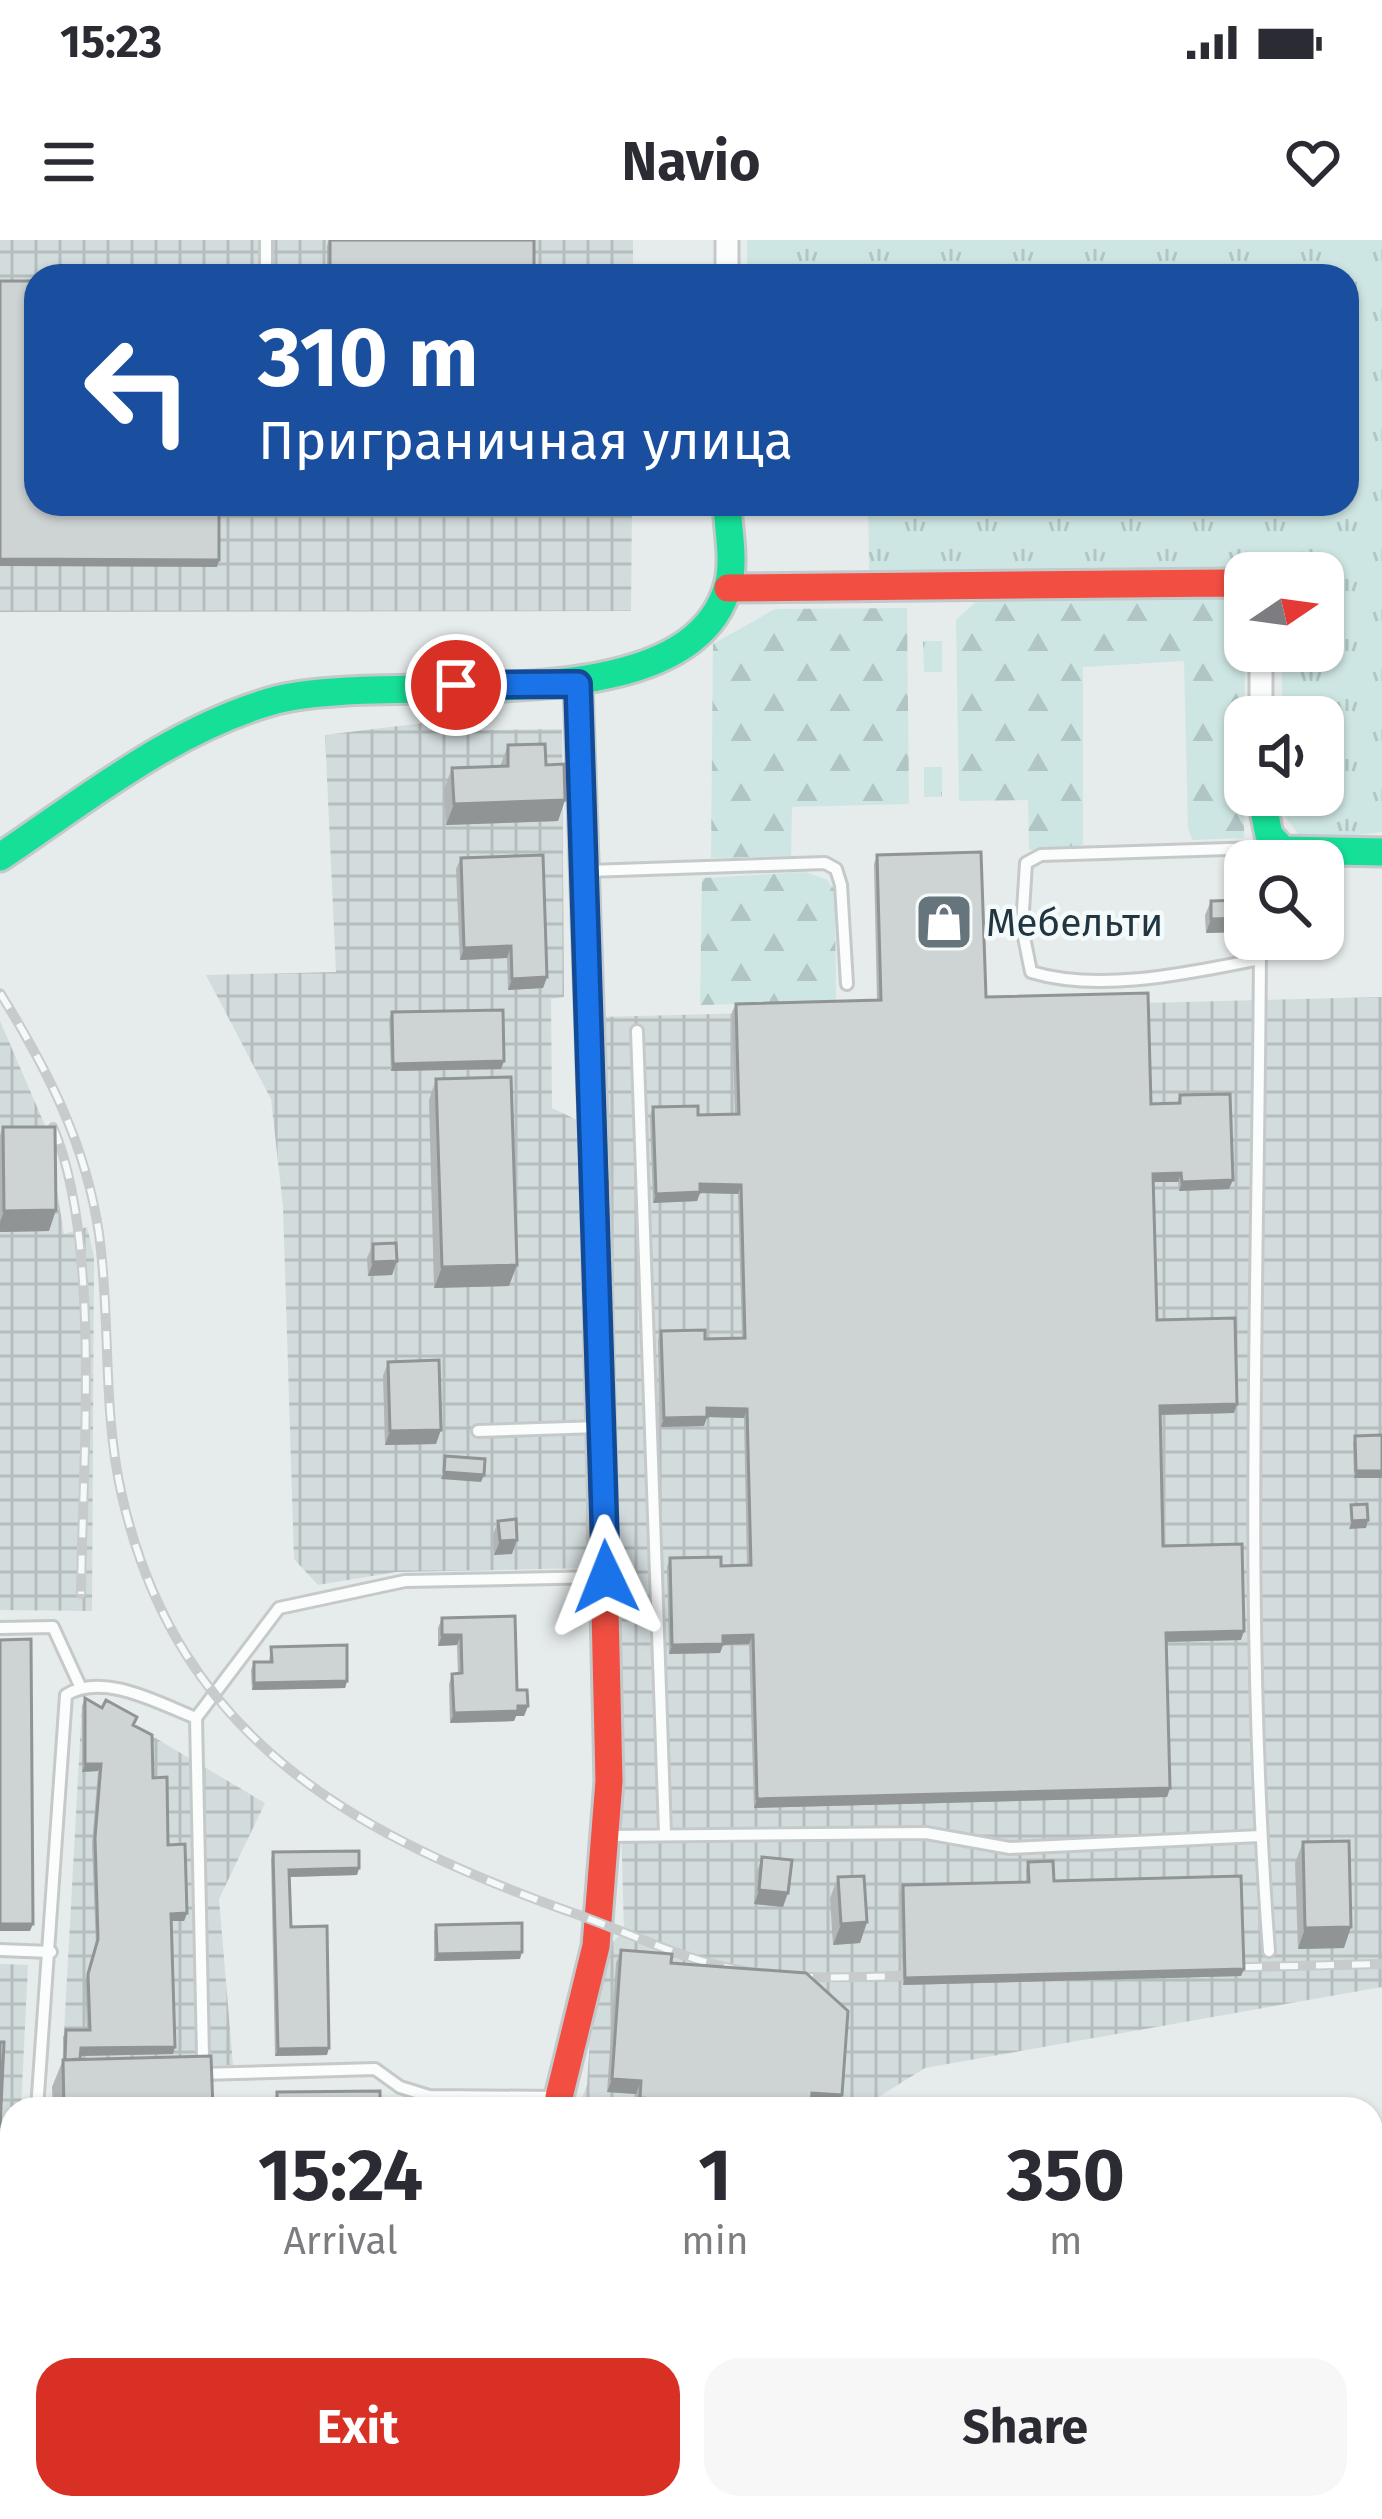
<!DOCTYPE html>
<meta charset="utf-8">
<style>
:root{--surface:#fff;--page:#f7f7f7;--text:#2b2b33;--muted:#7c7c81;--accent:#d93025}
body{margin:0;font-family:"Fira Sans",sans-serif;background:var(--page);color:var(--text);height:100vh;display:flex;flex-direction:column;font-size:45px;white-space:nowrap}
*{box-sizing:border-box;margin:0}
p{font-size:39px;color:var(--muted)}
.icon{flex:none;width:66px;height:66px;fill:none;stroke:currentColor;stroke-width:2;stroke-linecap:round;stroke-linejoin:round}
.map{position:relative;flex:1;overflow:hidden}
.drawer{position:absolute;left:0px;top:1857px;width:1383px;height:423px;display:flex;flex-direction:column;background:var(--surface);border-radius:36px 36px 0 0;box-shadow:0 3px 9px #0004}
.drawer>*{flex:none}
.top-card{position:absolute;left:24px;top:24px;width:1335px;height:252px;border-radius:36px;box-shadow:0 3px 9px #0004;background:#1a4fa0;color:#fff;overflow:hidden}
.needle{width:78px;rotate:77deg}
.buttons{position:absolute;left:1224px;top:312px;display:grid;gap:24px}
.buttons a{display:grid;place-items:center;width:120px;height:120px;border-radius:24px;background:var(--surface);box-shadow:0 3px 9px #0004;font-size:60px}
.pin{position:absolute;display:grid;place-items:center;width:102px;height:102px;color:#fff;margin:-51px;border:6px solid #fff;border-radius:50%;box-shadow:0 3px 12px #0007}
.me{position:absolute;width:132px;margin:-66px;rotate:358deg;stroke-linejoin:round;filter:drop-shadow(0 0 9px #0008)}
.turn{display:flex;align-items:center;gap:42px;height:252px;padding:0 36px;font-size:54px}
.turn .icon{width:156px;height:156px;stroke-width:2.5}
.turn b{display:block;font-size:84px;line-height:102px}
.eta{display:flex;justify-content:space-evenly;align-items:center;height:204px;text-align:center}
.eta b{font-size:72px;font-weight:700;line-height:84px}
.button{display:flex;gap:24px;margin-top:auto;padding:24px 36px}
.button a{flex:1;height:138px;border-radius:36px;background:var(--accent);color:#fff;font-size:48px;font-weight:700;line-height:138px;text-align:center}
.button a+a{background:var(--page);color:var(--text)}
.status{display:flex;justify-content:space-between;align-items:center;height:84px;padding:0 60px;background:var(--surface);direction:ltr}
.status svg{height:33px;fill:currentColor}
header{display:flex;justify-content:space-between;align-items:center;height:156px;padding:0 36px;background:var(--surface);font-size:54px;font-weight:700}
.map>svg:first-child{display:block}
.industrial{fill:url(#industrial-grid)}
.grass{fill:url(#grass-tufts)}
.forest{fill:url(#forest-firs)}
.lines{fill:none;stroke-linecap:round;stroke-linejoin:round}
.lane-casing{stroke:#c5c9ca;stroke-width:16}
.street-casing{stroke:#c5c9ca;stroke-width:27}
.fast-casing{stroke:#c3c9ca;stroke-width:33}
.jam-casing{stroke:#c3c9ca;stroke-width:33}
.lane{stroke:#fbfcfc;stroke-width:10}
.street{stroke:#fbfcfc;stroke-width:21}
.fast{stroke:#16e098;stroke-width:27}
.jam{stroke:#f24e42;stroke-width:27}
.rail-casing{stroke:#c7cbcc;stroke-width:10}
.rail{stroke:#f4f9fa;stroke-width:6;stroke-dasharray:18;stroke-linecap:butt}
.wall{fill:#b1b5b6}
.shaded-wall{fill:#909494}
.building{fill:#ced3d4;stroke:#909494;stroke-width:3}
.route-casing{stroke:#114b97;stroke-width:30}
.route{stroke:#1a73e8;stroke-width:21}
.labels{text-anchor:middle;stroke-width:9;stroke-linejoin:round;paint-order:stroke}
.poi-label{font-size:39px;fill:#213641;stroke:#f4f9fa;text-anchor:start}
</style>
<div class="status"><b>15:23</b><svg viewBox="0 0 49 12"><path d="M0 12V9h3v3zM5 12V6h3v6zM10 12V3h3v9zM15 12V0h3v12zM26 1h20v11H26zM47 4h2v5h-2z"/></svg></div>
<header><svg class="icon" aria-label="menu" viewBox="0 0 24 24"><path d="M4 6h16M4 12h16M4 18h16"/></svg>Navio<svg class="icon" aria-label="heart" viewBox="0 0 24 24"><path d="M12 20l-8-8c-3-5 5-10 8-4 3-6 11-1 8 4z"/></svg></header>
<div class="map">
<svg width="1382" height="2279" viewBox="0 0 1382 2279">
<defs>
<pattern id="industrial-grid" width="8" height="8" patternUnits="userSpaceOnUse" patternTransform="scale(3)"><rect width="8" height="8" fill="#d3dcdd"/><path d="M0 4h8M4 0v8" fill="none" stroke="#b5bdbf"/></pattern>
<pattern id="grass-tufts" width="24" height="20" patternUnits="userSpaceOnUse" patternTransform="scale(3)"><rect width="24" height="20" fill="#cee6e3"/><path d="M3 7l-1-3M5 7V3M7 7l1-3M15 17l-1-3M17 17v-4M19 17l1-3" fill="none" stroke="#b1c6c4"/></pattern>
<pattern id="forest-firs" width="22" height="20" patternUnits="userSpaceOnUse" patternTransform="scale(3)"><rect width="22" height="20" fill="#cee6e3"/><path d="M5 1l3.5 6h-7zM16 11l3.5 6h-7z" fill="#b1c6c4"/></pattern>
</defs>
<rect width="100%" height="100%" fill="#e6ebeb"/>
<path class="industrial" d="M 0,0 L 633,0 L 633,36 L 36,36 L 36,264 L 632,264 L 631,371 L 0,372 Z
M 431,482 L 433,491 L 562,489 L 564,757 L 551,759 L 552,868 L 581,882 L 593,1328 L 396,1332 L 318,1345 L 294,1319 L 283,967 L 271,859 L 206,735 L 336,732 L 325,495 Z
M 1382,757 L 1382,1747 L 925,1828 L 859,1869 L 578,1869 L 587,1845 L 595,1720 L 624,1691 L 599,777 Z
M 0,781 L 47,890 L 64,994 L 87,987 L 94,1016 L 92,1371 L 0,1370 Z
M 93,1461 L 265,1563 L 219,1659 L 233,1825 L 62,1829 L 82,1465 Z
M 0,1724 L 28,1725 L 21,1869 L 12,1869 L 12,1960 L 0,1961 Z"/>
<path class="grass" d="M 747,0 L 1382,0 L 1382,592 L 1303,601 L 1282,572 L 1282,555 L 1323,555 L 1323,477 L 1282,477 L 1282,411 L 1323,411 L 1323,333 L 1245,333 L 1245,338 L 869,331 L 868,264 L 1347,264 L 1347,36 L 747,36 Z
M 923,401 L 942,401 L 942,432 L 924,432 Z
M 924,527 L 942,527 L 942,557 L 924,557 Z"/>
<path class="forest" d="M 1222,356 L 1245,374 L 1244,598 L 1192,600 L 1188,588 L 1184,421 L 1083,427 L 1083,604 L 1072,610 L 1029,610 L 1028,560 L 959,561 L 956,380 L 977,361 Z
M 907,368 L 909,564 L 792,567 L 791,616 L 711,618 L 713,404 L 775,369 Z
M 805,632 L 826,639 L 835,650 L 836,762 L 700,765 L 702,638 Z
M 1382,1945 L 1382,2084 L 1371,2087 L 1371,1952 Z
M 0,2023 L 12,2027 L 12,2268 L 456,2268 L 439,2279 L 0,2279 Z"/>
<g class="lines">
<defs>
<path id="lane" d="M 266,36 L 266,0
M 588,631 L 825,623 L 836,629 L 841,645 L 847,744
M 1260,699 C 1259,1036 1243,1375 1269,1711
M 1260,719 C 1189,733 1100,753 1031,732 L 1022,687 L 1026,623 L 1041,615 L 1260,608
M 637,791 L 665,1593
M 478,1191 L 599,1187
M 0,1388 L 53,1387 L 80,1446
M 196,1478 L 203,1816
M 607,1596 L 926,1593 L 1010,1608 L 1260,1596
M 0,1710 L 51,1712
M 200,1834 L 375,1829 L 400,1847 L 429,1856 L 558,1857
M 37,1869 L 66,1455 C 104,1432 158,1463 196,1478 L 279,1368 L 405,1341 L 603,1337"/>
<path id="street" d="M 727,0 L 727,36
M 1261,411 L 1261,477
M 1371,2248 L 1382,2245
M 1305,2279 L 1328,2268"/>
<path id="fast" d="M 578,444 L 595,942
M 1261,555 L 1269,595 L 1283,610 L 1382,612
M 0,617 C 87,559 174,488 276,460 C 390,430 688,489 728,346 C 735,321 728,290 727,264"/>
<path id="jam" d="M 728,348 L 1227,343 L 1245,348
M 559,1857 L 596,1706 L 609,1541 L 595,942"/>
</defs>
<use href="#lane" class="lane-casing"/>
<use href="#street" class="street-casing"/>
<use href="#fast" class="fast-casing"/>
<use href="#jam" class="jam-casing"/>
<use href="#lane" class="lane"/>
<use href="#street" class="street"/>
<use href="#fast" class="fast"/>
<use href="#jam" class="jam"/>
<defs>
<path id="rail" d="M 0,753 C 47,829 86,904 99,994 C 111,1080 102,1170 122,1256 C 178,1501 356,1596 576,1674 C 629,1693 684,1720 739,1730 C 804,1742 872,1736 938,1735
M 53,887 C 102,1002 82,1226 81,1354
M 1208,1728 L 1382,1724"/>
</defs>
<use href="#rail" class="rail-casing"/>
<use href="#rail" class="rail"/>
</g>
<path class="wall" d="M 329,0 L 534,36 L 327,36 L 327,6 Z
M 508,505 L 546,525 L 565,560 L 558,581 L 446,585 L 444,549 L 452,528 L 500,527 Z
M 877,615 L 986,757 L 1151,864 L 1177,863 L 1180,855 L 1229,949 L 1179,951 L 1178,942 L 1154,942 L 1157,1080 L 1234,1173 L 1160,1175 L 1163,1306 L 1241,1400 L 1166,1402 L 1170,1548 L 1167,1557 L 754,1568 L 749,1404 L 723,1405 L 720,1413 L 669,1414 L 667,1327 L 670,1318 L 721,1326 L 747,1325 L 744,1178 L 707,1177 L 704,1186 L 661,1187 L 658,1100 L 661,1091 L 705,1099 L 742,1098 L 738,954 L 700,953 L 697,961 L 653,963 L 650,876 L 653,867 L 698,875 L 735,874 L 732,772 L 736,764 L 877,760 L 874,624 Z
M 461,618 L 547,737 L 543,748 L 508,750 L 507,718 L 460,720 L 456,629 Z
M 1211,661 L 1242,692 L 1206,693 L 1205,675 Z
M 392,772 L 504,821 L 501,829 L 391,831 L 389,779 Z
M 436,839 L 509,1046 L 434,1048 L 429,860 Z
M 3,887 L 49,991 L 0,992 L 0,895 Z
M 373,1004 L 397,1021 L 392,1035 L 368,1036 L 367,1018 Z
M 388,1122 L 436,1204 L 385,1205 L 383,1136 Z
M 1382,1195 L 1354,1238 L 1353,1203 L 1355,1196 Z
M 498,1281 L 512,1314 L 494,1315 L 493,1295 Z
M 442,1378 L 517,1450 L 528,1466 L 524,1476 L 516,1476 L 514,1481 L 450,1483 L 449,1444 L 452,1434 L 458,1434 L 457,1405 L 438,1406 L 438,1388 Z
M 271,1407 L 347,1441 L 345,1448 L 252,1450 L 251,1430 L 254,1422 L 269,1422 Z
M 85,1458 L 134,1485 L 153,1538 L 187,1673 L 184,1681 L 171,1681 L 173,1814 L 80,1816 L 80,1819 L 213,1869 L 53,1869 L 52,1847 L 63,1820 L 63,1797 L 66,1790 L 87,1790 L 85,1741 L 96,1706 L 92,1605 L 98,1531 L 82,1532 L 82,1466 Z
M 1303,1602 L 1344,1708 L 1298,1709 L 1295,1623 Z
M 273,1612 L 359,1628 L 357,1635 L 289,1637 L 291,1687 L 327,1815 L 275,1816 L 271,1619 Z
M 762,1617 L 783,1667 L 754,1664 L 757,1631 Z
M 1028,1622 L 1054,1641 L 1244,1729 L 1241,1736 L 903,1745 L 900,1653 L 903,1645 L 1026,1642 L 1026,1629 Z
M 838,1637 L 867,1682 L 860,1703 L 833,1705 L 830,1658 Z
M 436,1685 L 520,1719 L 434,1721 L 434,1692 Z
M 621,1710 L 671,1723 L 842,1855 L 837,1869 L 811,1867 L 810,1869 L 635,1869 L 636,1854 L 607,1852 L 616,1723 Z"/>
<path class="shaded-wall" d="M 0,319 L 219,320 L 217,327 L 0,326 Z
M 565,560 L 558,581 L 446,585 L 454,564 Z
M 1245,678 L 1242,692 L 1206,693 L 1211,679 Z
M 511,706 L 507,718 L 460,720 L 464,708 Z
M 547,737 L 543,748 L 508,750 L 512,739 Z
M 504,821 L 501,829 L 391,831 L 393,824 Z
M 1181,933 L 1178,942 L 1150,942 L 1153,934 Z
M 1233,940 L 1229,949 L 1179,951 L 1182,942 Z
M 700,944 L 741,945 L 738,954 L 700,953 L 697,961 L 653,963 L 656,954 Z
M 56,970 L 49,991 L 0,992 L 0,982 L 4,971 Z
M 397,1021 L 392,1035 L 368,1036 L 373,1022 Z
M 517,1025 L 509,1046 L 434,1048 L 442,1027 Z
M 1237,1164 L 1234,1173 L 1156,1175 L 1160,1166 Z
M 707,1168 L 747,1169 L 744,1178 L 707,1177 L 704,1186 L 661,1187 L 664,1178 Z
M 441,1190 L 436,1204 L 385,1205 L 390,1191 Z
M 1356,1231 L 1382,1231 L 1382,1238 L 1354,1238 Z
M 444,1232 L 484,1235 L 481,1242 L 441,1239 Z
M 1368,1280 L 1366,1288 L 1349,1289 L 1352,1281 Z
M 517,1300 L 512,1314 L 494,1315 L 500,1301 Z
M 1244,1391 L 1241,1400 L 1163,1402 L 1166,1393 Z
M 442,1395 L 461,1395 L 457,1405 L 438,1406 Z
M 753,1395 L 749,1404 L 723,1405 L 720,1413 L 669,1414 L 672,1405 L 723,1396 Z
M 347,1441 L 345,1448 L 252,1450 L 254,1443 Z
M 528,1466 L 524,1476 L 516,1476 L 514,1481 L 450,1483 L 454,1473 Z
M 85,1524 L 101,1524 L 98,1531 L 82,1532 Z
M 1170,1548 L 1167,1557 L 754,1568 L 757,1559 Z
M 359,1628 L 357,1635 L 287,1637 L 289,1630 Z
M 759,1650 L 788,1653 L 783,1667 L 754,1664 Z
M 187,1673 L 184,1681 L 168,1681 L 171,1674 Z
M 867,1682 L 860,1703 L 833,1705 L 841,1684 Z
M 0,1684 L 33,1684 L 30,1691 L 0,1691 Z
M 1351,1687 L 1344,1708 L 1298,1709 L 1305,1688 Z
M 522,1712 L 520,1719 L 434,1721 L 437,1714 Z
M 1244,1729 L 1241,1736 L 903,1745 L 905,1738 Z
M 175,1807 L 173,1814 L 78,1816 L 81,1808 Z
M 329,1808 L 327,1815 L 275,1816 L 278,1809 Z
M 612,1839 L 641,1841 L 636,1854 L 607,1852 Z
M 812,1853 L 842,1855 L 837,1869 L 807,1867 Z
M 640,1858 L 790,1869 L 636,1869 Z"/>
<path class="building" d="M 330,0 L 534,0 L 534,36 L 330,36 Z
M 200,28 L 220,28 L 220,36 L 200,36 Z
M 0,41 L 36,41 L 36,264 L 219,264 L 219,320 L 0,319 Z
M 545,504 L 546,525 L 564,524 L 565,560 L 454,564 L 452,528 L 508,526 L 508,505 Z
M 981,612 L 986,757 L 1148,753 L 1151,864 L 1180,863 L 1180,855 L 1230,854 L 1233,940 L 1182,942 L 1181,933 L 1153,934 L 1157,1080 L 1235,1078 L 1237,1164 L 1160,1166 L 1163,1306 L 1242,1304 L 1244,1391 L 1166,1393 L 1170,1548 L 757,1559 L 753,1395 L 723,1396 L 723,1404 L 672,1405 L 670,1318 L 721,1317 L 721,1326 L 751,1325 L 747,1169 L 707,1168 L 707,1177 L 664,1178 L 661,1091 L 705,1090 L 705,1099 L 745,1098 L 741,945 L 700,944 L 700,952 L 656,954 L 653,867 L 698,866 L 698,875 L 739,874 L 736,764 L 881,760 L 877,615 Z
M 543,615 L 547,737 L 512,739 L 511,706 L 464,708 L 461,618 Z
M 1245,660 L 1245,678 L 1211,679 L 1211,661 Z
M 503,770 L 504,821 L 393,824 L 392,772 Z
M 511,837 L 517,1025 L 442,1027 L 436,839 Z
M 3,887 L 55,887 L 56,970 L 4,971 Z
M 396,1003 L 397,1021 L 373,1022 L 373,1004 Z
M 439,1120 L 441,1190 L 390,1191 L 388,1122 Z
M 1382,1195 L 1382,1231 L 1356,1231 L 1355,1196 Z
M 445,1216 L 485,1219 L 484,1235 L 444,1232 Z
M 1367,1264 L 1368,1280 L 1352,1281 L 1351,1265 Z
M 516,1279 L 517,1300 L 500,1301 L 498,1281 Z
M 515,1376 L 517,1450 L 527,1450 L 528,1466 L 518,1466 L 518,1471 L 454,1473 L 452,1434 L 462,1433 L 461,1395 L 442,1395 L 442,1378 Z
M 31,1399 L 33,1684 L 0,1684 L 0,1400 Z
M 347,1405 L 347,1441 L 254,1443 L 254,1422 L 272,1422 L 271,1407 Z
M 85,1458 L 102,1468 L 106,1460 L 137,1477 L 133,1485 L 152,1495 L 153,1538 L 167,1537 L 168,1605 L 185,1604 L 187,1673 L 171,1674 L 175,1807 L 81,1808 L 80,1819 L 65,1820 L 66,1790 L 90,1790 L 88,1734 L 98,1699 L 95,1598 L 101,1524 L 85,1524 Z
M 1349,1601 L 1351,1687 L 1305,1688 L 1303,1602 Z
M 359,1611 L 359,1628 L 289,1630 L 291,1687 L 327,1686 L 329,1808 L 278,1809 L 273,1612 Z
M 762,1617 L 792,1620 L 788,1653 L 759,1650 Z
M 1053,1621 L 1054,1641 L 1241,1636 L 1244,1729 L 905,1738 L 903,1645 L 1029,1642 L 1028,1622 Z
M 864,1636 L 867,1682 L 841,1684 L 838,1637 Z
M 522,1683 L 522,1712 L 437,1714 L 436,1685 Z
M 621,1710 L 672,1714 L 671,1723 L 806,1733 L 848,1771 L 842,1855 L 812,1853 L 810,1869 L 640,1858 L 641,1841 L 612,1839 Z
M 0,1802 L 4,1802 L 0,1888 Z
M 211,1816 L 213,1869 L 64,1869 L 63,1820 Z
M 380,1851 L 380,1869 L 277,1869 L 277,1852 Z"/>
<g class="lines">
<defs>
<path id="route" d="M 456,445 L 578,444 L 606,1337"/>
</defs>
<use href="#route" class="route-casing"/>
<use href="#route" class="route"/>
</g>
<defs>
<symbol id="shop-square" viewBox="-11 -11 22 22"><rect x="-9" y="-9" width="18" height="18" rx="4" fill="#66757c" stroke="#f4f9fa"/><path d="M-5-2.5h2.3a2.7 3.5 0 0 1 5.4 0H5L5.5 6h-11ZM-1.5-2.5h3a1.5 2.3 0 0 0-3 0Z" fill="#fff"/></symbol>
</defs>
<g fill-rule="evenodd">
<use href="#shop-square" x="911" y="649" width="66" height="66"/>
</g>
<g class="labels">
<g class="poi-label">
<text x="986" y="696">Мебельти</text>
</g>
</g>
</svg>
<div class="buttons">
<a><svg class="needle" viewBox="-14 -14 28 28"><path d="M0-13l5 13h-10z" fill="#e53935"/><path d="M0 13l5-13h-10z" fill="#7c7c81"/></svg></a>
<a><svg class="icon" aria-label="sound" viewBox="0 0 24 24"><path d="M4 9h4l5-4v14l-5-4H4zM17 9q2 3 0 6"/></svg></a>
<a><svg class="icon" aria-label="search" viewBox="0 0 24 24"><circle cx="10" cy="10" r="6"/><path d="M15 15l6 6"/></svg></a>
</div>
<div class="pin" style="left:456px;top:445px;background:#d93025"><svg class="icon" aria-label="arrive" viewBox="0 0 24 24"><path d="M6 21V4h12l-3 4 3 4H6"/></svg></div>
<svg class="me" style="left:606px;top:1337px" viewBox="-20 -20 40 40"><path d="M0-17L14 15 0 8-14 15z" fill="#1a73e8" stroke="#fff" stroke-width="4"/></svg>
<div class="top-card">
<div class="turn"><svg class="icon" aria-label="left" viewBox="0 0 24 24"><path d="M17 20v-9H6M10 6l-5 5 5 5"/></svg><div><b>310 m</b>Приграничная улица</div></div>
</div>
<section class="drawer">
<div class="eta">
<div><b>15:24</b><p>Arrival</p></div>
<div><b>1</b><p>min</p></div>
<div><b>350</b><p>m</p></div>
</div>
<div class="button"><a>Exit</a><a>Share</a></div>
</section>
</div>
